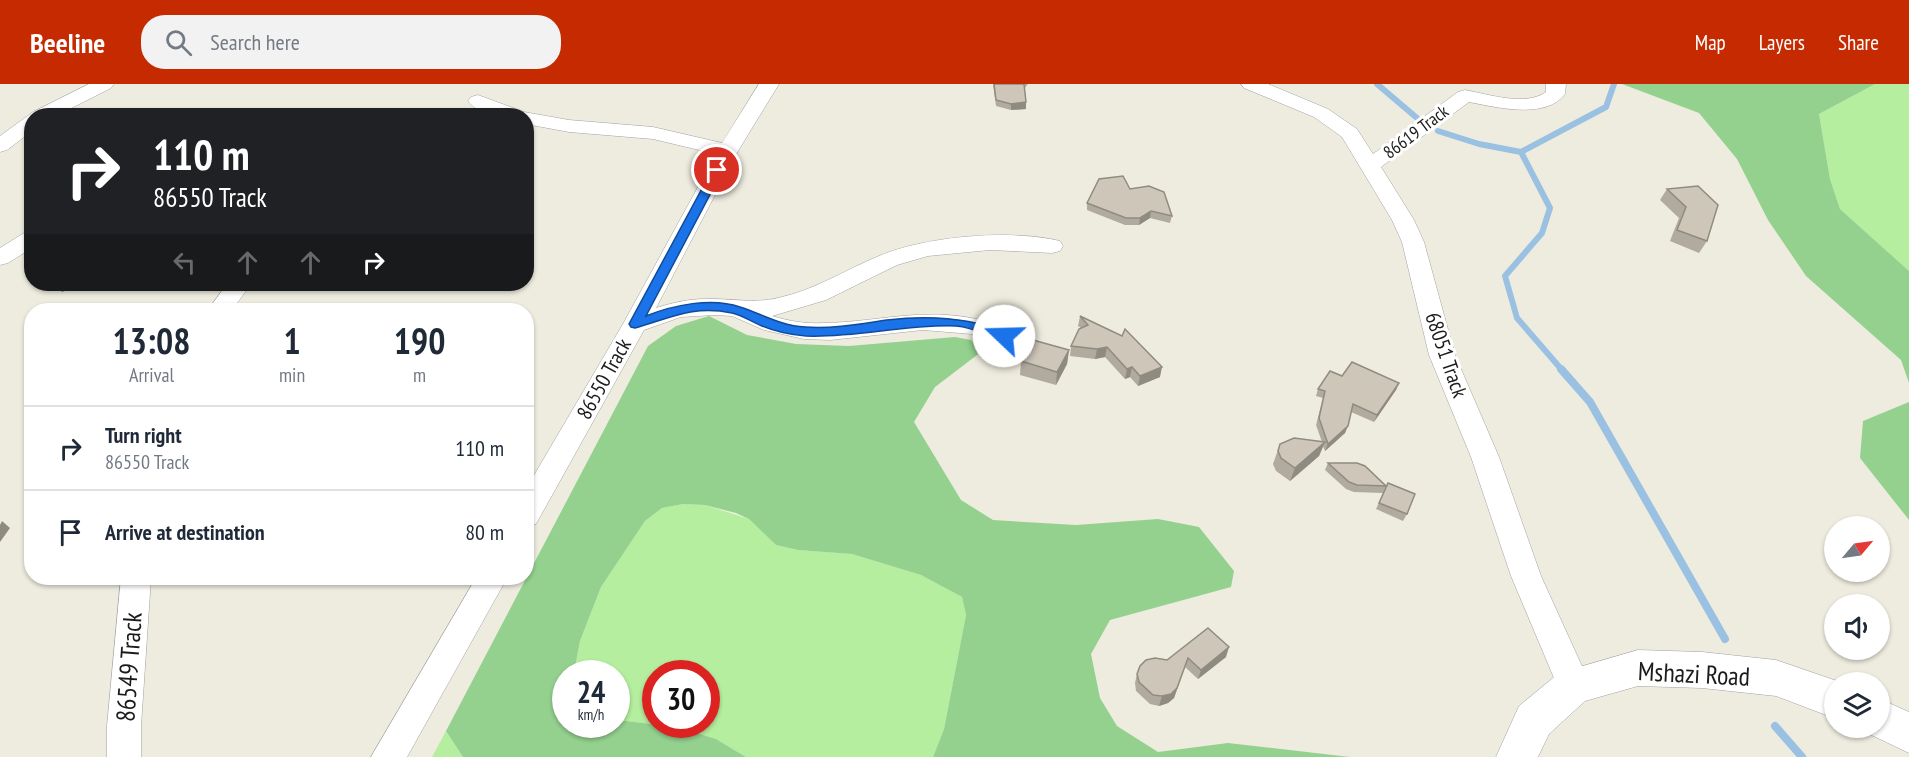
<!DOCTYPE html>
<style>
:root{--surface:#fff;--page:#f2f2f3;--text:#1f2937;--muted:#747a83;--line:#e0e1e3;--accent:#c52a00}
body{margin:0;font-family:"PT Sans Narrow",sans-serif;background:var(--page);color:var(--text);height:100vh;display:flex;flex-direction:column;font-size:22px;white-space:nowrap}
*{box-sizing:border-box;margin:0}
p{font-size:20px;color:var(--muted)}
.icon{flex:none;width:33px;height:33px;fill:none;stroke:currentColor;stroke-width:2;stroke-linecap:round;stroke-linejoin:round}
.map{position:relative;flex:1;overflow:hidden}
.sheet{position:absolute;left:24px;top:219px;width:510px;height:282px;display:flex;flex-direction:column;background:var(--surface);border-radius:24px;box-shadow:0 2px 4px #0004}
.sheet>*{flex:none}
.top-card{position:absolute;left:24px;top:24px;width:510px;height:183px;border-radius:24px;box-shadow:0 2px 4px #0004;background:#202124;color:#fff;overflow:hidden}
.needle{width:39px;rotate:61deg}
.tools{position:absolute;left:1824px;top:432px;display:grid;gap:12px}
.tools a{display:grid;place-items:center;width:66px;height:66px;border-radius:50%;background:var(--surface);box-shadow:0 2px 4px #0004;font-size:30px}
.speed{position:absolute;left:552px;top:576px;display:flex;gap:12px;font-size:30px;font-weight:700;text-align:center}
.speed>*{display:grid;place-content:center;width:78px;height:78px;border-radius:50%;background:var(--surface);box-shadow:0 2px 4px #0004;line-height:1}
.speed small{font-size:15px;font-weight:400}
.speed .limit{border:9px solid #d22;background:#fff;color:#111}
.pin{position:absolute;display:grid;place-items:center;width:51px;height:51px;color:#fff;margin:-26px;border:3px solid #fff;border-radius:50%;box-shadow:0 2px 6px #0007}
.me{position:absolute;width:66px;margin:-33px;rotate:291deg;stroke-linejoin:round;filter:drop-shadow(0 0 4px #0008)}
.turn{display:flex;align-items:center;gap:21px;height:126px;padding:0 30px;font-size:27px}
.turn .icon{width:78px;height:78px;stroke-width:2.5}
.turn b{display:block;font-size:42px;line-height:51px}
.lanes{display:flex;align-items:center;height:57px;padding:0 30px;background:#0003;justify-content:center;gap:30px;direction:ltr}
.lanes .off{opacity:.35}
.eta{display:flex;justify-content:space-evenly;align-items:center;height:102px;text-align:center}
.eta b{font-size:36px;font-weight:700;line-height:42px}
ul{padding:0;list-style:none}
li{display:flex;align-items:center;gap:18px;height:84px;padding:0 30px;border-top:2px solid var(--line)}
li div{flex:1}
li b{display:block;font-size:22px}
li em{font-style:normal}
header{display:flex;align-items:center;gap:36px;box-sizing:border-box;height:84px;padding:0 30px;background:var(--accent);color:#fff}
header strong{font-size:28px}
nav{display:flex;gap:33px;margin-inline-start:auto;font-size:21px}
.search{width:420px;height:54px;background:var(--page);display:flex;align-items:center;gap:15px;box-sizing:border-box;padding:0 21px;border-radius:24px;color:var(--muted);font-size:22px}
.map>svg:first-child{display:block}
.grass{fill:#b4ee9e;fill-rule:evenodd}
.forest{fill:#94d18f}
.lines{fill:none;stroke-linecap:round;stroke-linejoin:round}
.stream-far1{stroke:#9ac1e1;stroke-width:6}
.stream{stroke:#9ac1e1;stroke-width:8}
.minor-casing{stroke:#a2a2a2;stroke-width:1}
.tertiary-casing{stroke:#a2a2a2;stroke-width:1}
.minor{fill:#fff;fill-rule:evenodd}
.tertiary{fill:#fff;fill-rule:evenodd}
.wall{fill:#b1aa9e}
.shaded-wall{fill:#908b81}
.building{fill:#cec6b8;stroke:#908b81;stroke-width:1.5}
.route{fill:#1a73e8;stroke:#114b97;stroke-width:1.5}
.labels{text-anchor:middle;stroke-width:6;stroke-linejoin:round;paint-order:stroke}
.far-street-label{font-size:18px;fill:#1b1b1b;stroke:#fff}
.street-label{font-size:21px;fill:#1b1b1b;stroke:#fff}
.near-street-label{font-size:26px;fill:#1b1b1b;stroke:#fff}
</style>
<header>
<strong>Beeline</strong>
<div class="search"><svg class="icon" aria-label="search" viewBox="0 0 24 24"><circle cx="10" cy="10" r="6"/><path d="M15 15l6 6"/></svg>Search here</div>
<nav><a>Map</a><a>Layers</a><a>Share</a></nav>
</header>
<div class="map">
<svg width="1909" height="673" viewBox="0 0 1909 673">
<rect width="100%" height="100%" fill="#eeecdf"/>
<path class="grass" d="M 1875,0 L 1909,0 L 1909,187 L 1840,125 L 1830,95 L 1819,30 Z
M 683,420 L 705,421 L 749,435 L 776,461 L 798,466 L 852,470 L 921,491 L 962,513 L 966,531 L 944,645 L 933,673 L 746,673 L 716,655 L 677,643 L 616,636 L 616,590 L 574,590 L 580,557 L 601,503 L 645,437 L 662,424 ZM 656,590 L 706,590 L 706,640 L 656,640 Z
M 446,647 L 463,673 L 432,673 Z"/>
<path class="forest" d="M 1622,0 L 1875,0 L 1819,30 L 1830,95 L 1840,125 L 1909,187 L 1909,299 L 1901,276 L 1806,192 L 1768,136 L 1737,75 L 1699,29 Z
M 709,232 L 747,251 L 796,260 L 849,262 L 955,253 L 971,256 L 981,268 L 935,303 L 914,338 L 961,416 L 993,436 L 1076,441 L 1158,435 L 1199,443 L 1234,487 L 1231,503 L 1110,536 L 1091,570 L 1100,614 L 1117,642 L 1158,668 L 1228,659 L 1350,673 L 933,673 L 944,645 L 966,531 L 962,513 L 921,491 L 852,470 L 798,466 L 776,461 L 749,435 L 736,429 L 705,421 L 683,420 L 662,424 L 645,437 L 601,503 L 580,557 L 574,589 L 566,590 L 566,640 L 616,640 L 617,636 L 677,643 L 716,655 L 746,673 L 463,673 L 446,647 L 648,262 L 676,242 Z
M 1909,318 L 1909,436 L 1860,374 L 1863,337 Z"/>
<g class="lines">
<path class="stream-far1" d="M 1377,0 L 1417,34
M 1438,47 L 1479,60 L 1521,68 L 1550,124 L 1542,149 L 1505,192 L 1517,234 L 1562,286
M 1521,68 L 1606,23 L 1614,0"/>
<path class="stream" d="M 1561,285 L 1590,318 L 1725,555
M 1775,642 L 1802,673"/>
<defs>
<path id="minor" d="M 89,0 L 114,0 L 111,4 L 56,32 L 32,32 L 32,47 L 7,66 L 0,68 L 0,52 L 33,28 Z
M 759,0 L 779,0 L 738,67 L 656,224 C 672,219 688,215 705,215 C 730,214 754,220 778,214 C 815,206 845,186 879,172 C 926,152 1011,145 1060,157 L 1063,162 L 1060,167 L 1052,169 L 990,166 L 928,172 L 897,181 L 826,216 L 772,232 C 789,237 805,240 823,239 C 882,238 927,221 989,238 C 999,241 1011,243 1016,252 L 1013,258 L 1004,260 L 972,250 L 923,246 L 830,256 L 804,255 L 764,246 L 732,232 L 715,231 L 681,233 L 644,246 L 536,440 L 526,443 L 526,405 L 623,240 L 716,70 L 653,55 L 569,48 L 526,40 L 526,32 C 509,32 480,33 468,17 L 471,13 L 478,11 L 524,28 L 569,36 L 653,43 L 722,59 Z
M 1241,0 L 1268,0 L 1328,25 L 1357,45 L 1373,70 L 1458,8 L 1465,6 C 1488,10 1525,23 1546,8 L 1546,0 L 1566,0 L 1565,10 C 1546,36 1495,23 1469,18 L 1381,83 L 1414,136 L 1424,158 L 1455,271 L 1499,373 L 1541,492 L 1591,602 L 1586,613 L 1574,617 L 1562,613 L 1511,492 L 1471,373 L 1429,271 L 1402,158 L 1392,136 L 1342,53 L 1314,33 L 1244,4 Z
M 32,147 L 32,164 L 8,179 L 0,181 L 0,164 L 24,149 Z
M 227,200 L 251,200 L 232,226 L 208,226 Z
M 121,494 L 151,494 L 141,642 L 141,673 L 107,673 L 107,642 Z
M 476,494 L 507,494 L 407,673 L 371,673 Z"/>
<path id="tertiary" d="M 1638,566 L 1702,568 L 1776,576 L 1840,598 L 1834,598 L 1834,634 L 1776,612 L 1702,604 L 1638,602 L 1585,617 L 1549,650 L 1538,673 L 1496,673 L 1519,622 L 1559,589 Z
M 1880,615 L 1909,628 L 1909,669 L 1865,648 L 1863,644 L 1880,644 Z"/>
</defs>
<use href="#minor" class="minor-casing"/>
<use href="#tertiary" class="tertiary-casing"/>
<use href="#minor" class="minor"/>
<use href="#tertiary" class="tertiary"/>
</g>
<path class="wall" d="M 993,0 L 1028,0 L 1024,5 L 1026,18 L 1026,25 L 1011,26 L 996,22 Z
M 1698,102 L 1707,157 L 1699,169 L 1670,157 L 1679,134 L 1660,116 L 1667,105 Z
M 1130,105 L 1172,132 L 1170,139 L 1150,134 L 1139,141 L 1125,141 L 1087,126 L 1087,119 Z
M 1080,232 L 1160,293 L 1138,302 L 1130,293 L 1125,295 L 1105,273 L 1095,275 L 1070,272 L 1071,262 L 1081,244 L 1078,242 Z
M 1069,266 L 1067,280 L 1056,301 L 1020,291 L 1021,277 Z
M 1342,292 L 1399,299 L 1396,306 L 1374,338 L 1351,328 L 1345,349 L 1325,367 L 1323,362 L 1319,372 L 1290,397 L 1276,387 L 1273,380 L 1280,360 L 1322,358 L 1316,341 L 1323,314 L 1316,312 L 1318,305 Z
M 1328,379 L 1386,402 L 1383,409 L 1354,408 L 1346,405 L 1325,386 Z
M 1388,399 L 1407,430 L 1403,437 L 1376,425 Z
M 1208,544 L 1226,573 L 1198,595 L 1185,583 L 1174,614 L 1168,619 L 1159,622 L 1150,620 L 1136,607 L 1135,599 L 1137,590 L 1167,576 Z"/>
<path class="shaded-wall" d="M 1026,18 L 1026,25 L 1011,26 L 1011,20 Z
M 1151,127 L 1150,134 L 1139,141 L 1140,134 Z
M 55,200 L 83,200 L 62,208 Z
M 1107,263 L 1105,273 L 1095,275 L 1097,265 Z
M 1069,266 L 1067,280 L 1056,301 L 1057,288 Z
M 1132,283 L 1130,293 L 1125,295 L 1127,285 Z
M 1162,283 L 1160,293 L 1138,302 L 1140,292 Z
M 1399,299 L 1396,306 L 1374,338 L 1377,331 Z
M 1348,342 L 1345,349 L 1325,367 L 1328,360 Z
M 1325,358 L 1319,372 L 1290,397 L 1295,384 Z
M 2,437 L 10,444 L 0,458 L 0,441 Z
M 1229,563 L 1226,573 L 1198,595 L 1201,586 Z
M 1188,574 L 1174,614 L 1168,619 L 1159,622 L 1162,612 Z"/>
<path class="building" d="M 994,0 L 1024,0 L 1026,18 L 1011,20 L 996,16 Z
M 1123,92 L 1130,105 L 1149,102 L 1164,108 L 1172,132 L 1151,127 L 1140,134 L 1126,134 L 1087,119 L 1099,95 Z
M 1698,102 L 1718,121 L 1707,157 L 1677,146 L 1686,123 L 1667,105 Z
M 1080,232 L 1122,252 L 1125,245 L 1162,283 L 1140,292 L 1132,283 L 1127,285 L 1107,263 L 1097,265 L 1071,262 L 1079,245 L 1088,241 Z
M 1033,256 L 1069,266 L 1057,288 L 1021,277 Z
M 1352,278 L 1399,299 L 1377,331 L 1353,320 L 1348,342 L 1328,360 L 1319,334 L 1325,307 L 1318,305 L 1330,287 L 1342,292 Z
M 1294,354 L 1325,358 L 1295,384 L 1281,374 L 1278,367 L 1280,360 Z
M 1328,379 L 1357,379 L 1365,382 L 1386,402 L 1357,401 L 1349,398 Z
M 1388,399 L 1415,410 L 1407,430 L 1379,419 Z
M 1208,544 L 1229,563 L 1201,586 L 1188,574 L 1177,604 L 1171,610 L 1162,612 L 1153,611 L 1139,598 L 1137,590 L 1140,582 L 1146,576 L 1155,574 L 1167,576 Z"/>
<path class="route" d="M 717,83 L 723,86 L 646,232 C 673,221 712,213 740,223 C 762,230 781,242 805,243 C 833,245 860,240 887,236 C 929,231 969,233 1008,249 L 1010,252 L 1004,257 C 988,252 973,243 956,242 C 906,240 856,254 806,252 C 792,251 774,247 762,242 C 752,238 742,231 732,229 C 692,221 671,234 635,244 L 631,243 L 629,240 L 712,86 Z"/>
<g class="labels">
<g class="far-street-label">
<text transform="translate(1416 48) rotate(-37)" y="6">86619 Track</text>
</g>
<g class="street-label">
<text transform="translate(1446 271) rotate(71)" y="7">68051 Track</text>
<text transform="translate(604 295) rotate(-61)" y="7">86550 Track</text>
</g>
<g class="near-street-label">
<text transform="translate(129 583) rotate(-86)" y="9">86549 Track</text>
<text transform="translate(1694 590) rotate(3)" y="9">Mshazi Road</text>
</g>
</g>
</svg>
<div class="tools">
<a><svg class="needle" viewBox="-14 -14 28 28"><path d="M0-13l5 13h-10z" fill="#e53935"/><path d="M0 13l5-13h-10z" fill="#747a83"/></svg></a>
<a><svg class="icon" aria-label="sound" viewBox="0 0 24 24"><path d="M4 9h4l5-4v14l-5-4H4zM17 9q2 3 0 6"/></svg></a>
<a><svg class="icon" aria-label="layers" viewBox="0 0 24 24"><path d="M12 4l9 5-9 5-9-5zM3 14l9 5 9-5"/></svg></a>
</div>
<div class="speed"><div>24<small>km/h</small></div><div class="limit">30</div></div>
<div class="pin" style="left:717px;top:86px;background:#d93025"><svg class="icon" aria-label="arrive" viewBox="0 0 24 24"><path d="M6 21V4h12l-3 4 3 4H6"/></svg></div>
<svg class="me" style="left:1004px;top:252px" viewBox="-20 -20 40 40"><circle r="19" fill="#fff"/><path d="M0-13L10 11 0 6-10 11z" fill="#1a73e8"/></svg>
<div class="top-card">
<div class="turn"><svg class="icon" aria-label="right" viewBox="0 0 24 24"><path d="M7 20v-9h11M14 6l5 5-5 5"/></svg><div><b>110 m</b>86550 Track</div></div>
<div class="lanes"><svg class="icon off" aria-label="left" viewBox="0 0 24 24"><path d="M17 20v-9H6M10 6l-5 5 5 5"/></svg><svg class="icon off" aria-label="ahead" viewBox="0 0 24 24"><path d="M12 20V5M6 11l6-6 6 6"/></svg><svg class="icon off" aria-label="ahead" viewBox="0 0 24 24"><path d="M12 20V5M6 11l6-6 6 6"/></svg><svg class="icon" aria-label="right" viewBox="0 0 24 24"><path d="M7 20v-9h11M14 6l5 5-5 5"/></svg></div>
</div>
<section class="sheet">
<div class="eta">
<div><b>13:08</b><p>Arrival</p></div>
<div><b>1</b><p>min</p></div>
<div><b>190</b><p>m</p></div>
</div>
<ul>
<li><svg class="icon" aria-label="right" viewBox="0 0 24 24"><path d="M7 20v-9h11M14 6l5 5-5 5"/></svg><div><b>Turn right</b><p>86550 Track</p></div><em>110 m</em></li>
<li><svg class="icon" aria-label="arrive" viewBox="0 0 24 24"><path d="M6 21V4h12l-3 4 3 4H6"/></svg><div><b>Arrive at destination</b></div><em>80 m</em></li>
</ul>
</section>
</div>
